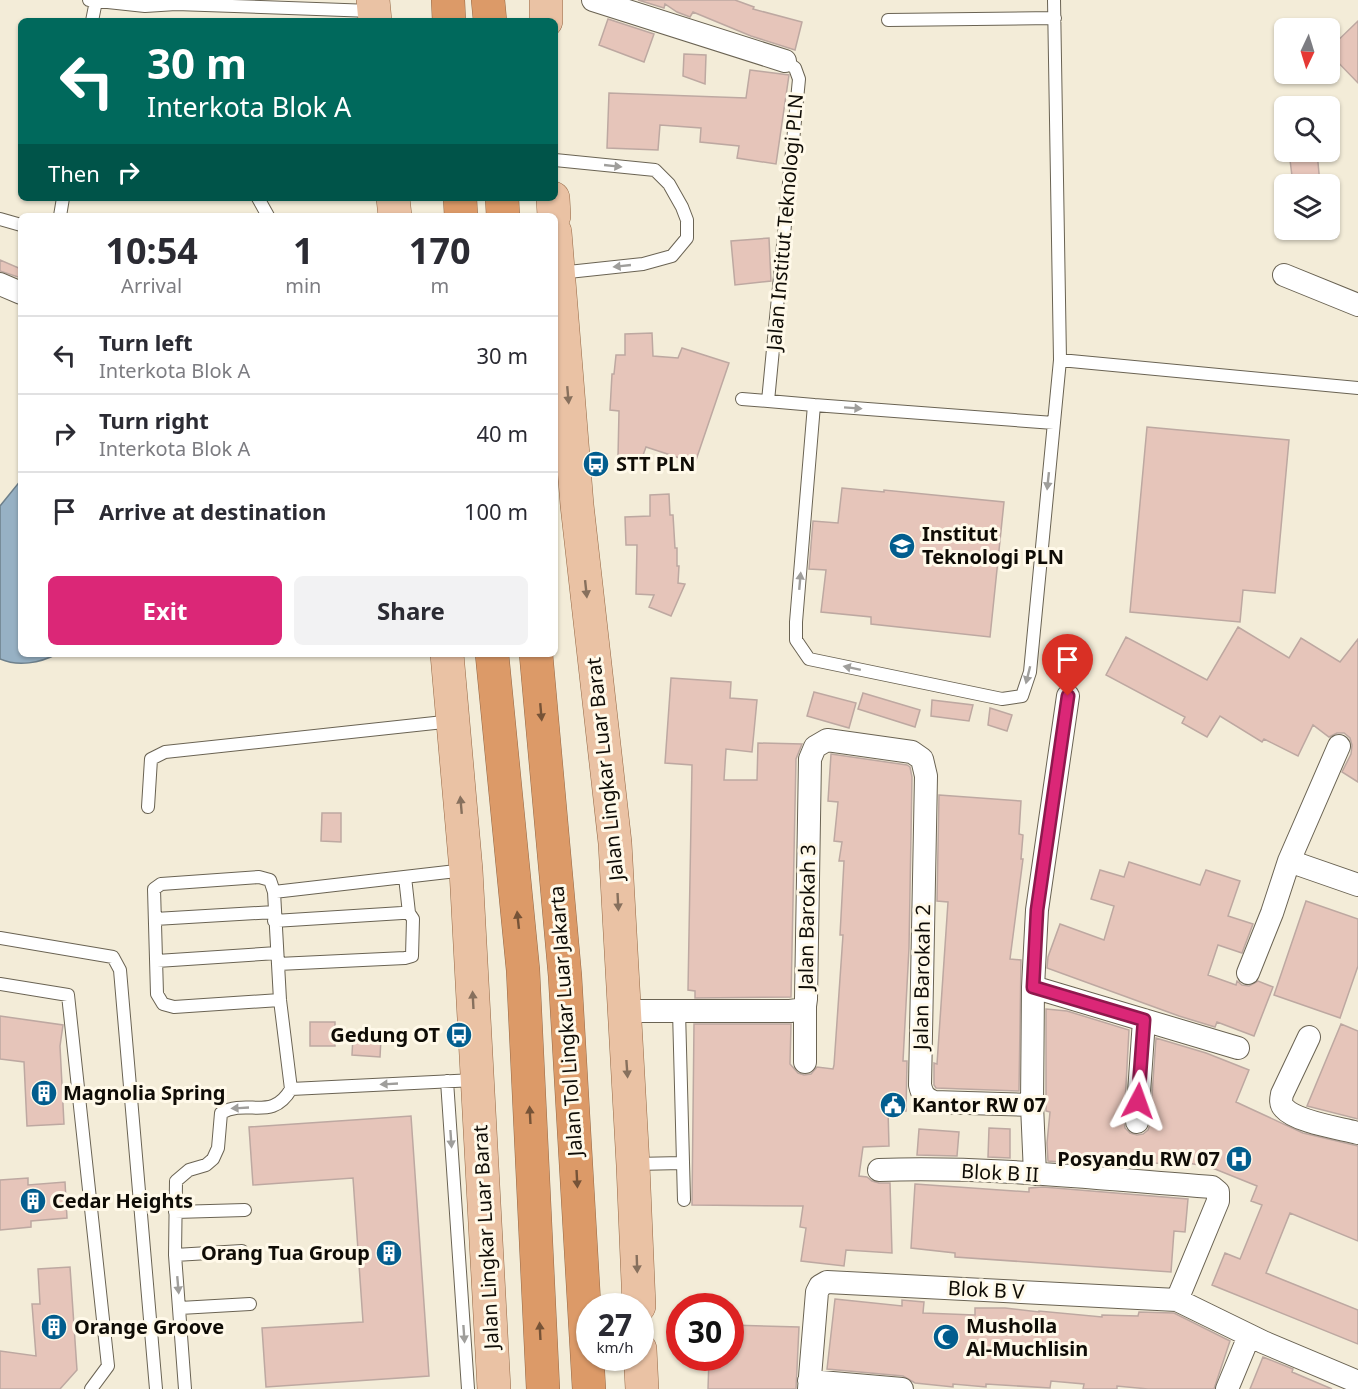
<!DOCTYPE html>
<style>
:root{--surface:#fff;--page:#f2f2f3;--text:#2b2b33;--muted:#7c7c81;--line:#e1e1e2;--accent:#db2777}
body{margin:0;font-family:"Noto Sans",sans-serif;background:var(--page);color:var(--text);height:100vh;display:flex;flex-direction:column;font-size:22px;white-space:nowrap}
*{box-sizing:border-box;margin:0}
p{font-size:20px;color:var(--muted)}
.icon{flex:none;width:33px;height:33px;fill:none;stroke:currentColor;stroke-width:2;stroke-linecap:round;stroke-linejoin:round}
.map{position:relative;flex:1;overflow:hidden}
.sheet{position:absolute;left:18px;top:213px;width:540px;height:444px;display:flex;flex-direction:column;background:var(--surface);border-radius:9px;box-shadow:0 2px 4px #0004}
.sheet>*{flex:none}
.banner{position:absolute;left:18px;top:18px;width:540px;height:183px;border-radius:9px;box-shadow:0 2px 4px #0004;background:#00695c;color:#fff;overflow:hidden}
.needle{width:39px;rotate:184deg}
.buttons{position:absolute;left:1274px;top:18px;display:grid;gap:12px}
.buttons a{display:grid;place-items:center;width:66px;height:66px;border-radius:9px;background:var(--surface);box-shadow:0 2px 4px #0004;font-size:30px}
.speed{position:absolute;left:576px;top:1293px;display:flex;gap:12px;font-size:30px;font-weight:700;text-align:center}
.speed>*{display:grid;place-content:center;width:78px;height:78px;border-radius:50%;background:var(--surface);box-shadow:0 2px 4px #0004;line-height:1}
.speed small{font-size:15px;font-weight:400}
.speed .limit{border:9px solid #d22;background:#fff;color:#111}
.pin{position:absolute;display:grid;place-items:center;width:51px;height:51px;color:#fff;margin:-62px -26px;border-radius:50% 50% 50% 0;rotate:-45deg;box-shadow:0 0 6px #0007}
.pin .icon{rotate:45deg}
.me{position:absolute;width:66px;margin:-33px;rotate:4deg;stroke-linejoin:round;filter:drop-shadow(0 0 4px #0008)}
.turn{display:flex;align-items:center;gap:21px;height:126px;padding:0 30px;font-size:27px}
.turn .icon{width:78px;height:78px;stroke-width:2.5}
.turn b{display:block;font-size:42px;line-height:51px}
.then{display:flex;align-items:center;height:57px;padding:0 30px;background:#0003;gap:12px;font-size:22px}
.eta{display:flex;justify-content:space-evenly;align-items:center;height:102px;text-align:center}
.eta b{font-size:36px;font-weight:700;line-height:42px}
.primary-button{display:flex;gap:12px;margin-top:auto;padding:12px 30px}
.primary-button a{flex:1;height:69px;border-radius:9px;background:var(--accent);color:#fff;font-size:24px;font-weight:700;line-height:69px;text-align:center}
.primary-button a+a{background:var(--page);color:var(--text)}
ul{padding:0;list-style:none}
li{display:flex;align-items:center;gap:18px;height:78px;padding:0 30px;border-top:2px solid var(--line)}
li div{flex:1}
li b{display:block;font-size:22px}
li em{font-style:normal}
.map>svg:first-child{display:block}
.water{fill:#97b1c4;stroke:#6e808b;stroke-width:1.5}
.building{fill:#e6c5ba;stroke:#bda8a1;stroke-width:1.5}
.lines{fill:none;stroke-linecap:round;stroke-linejoin:round}
.service-casing{stroke:#6a6353;stroke-width:14}
.minor-casing{stroke:#6a6353;stroke-width:24}
.primary-casing{stroke:#946846;stroke-width:34}
.motorway-casing{stroke:#946846;stroke-width:34}
.service{stroke:#fff;stroke-width:12}
.minor{stroke:#fff;stroke-width:22}
.primary{stroke:#eac2a4;stroke-width:33}
.motorway{stroke:#dc9a68;stroke-width:33}
.oneway{fill:#9f9e9b}
.oneway2{fill:#87705d}
.oneway3{fill:#765337}
.route-casing{stroke:#8e194d;stroke-width:15}
.route{stroke:#db2777;stroke-width:10}
.labels{text-anchor:middle;stroke-width:6;stroke-linejoin:round;paint-order:stroke}
.street-label{font-size:20px;fill:#0f0c06;stroke:#fff9e9}
.poi-label{font-size:20px;font-weight:bold;fill:#0f0c06;stroke:#fff9e9;text-anchor:start}
</style>
<div class="map">
<svg width="1358" height="1389" viewBox="0 0 1358 1389">
<rect width="100%" height="100%" fill="#f3ecd8"/>
<path class="water" d="M 21,480 L 21,654 L 57,654 C 40,663 18,667 0,659 L 0,506 Z"/>
<path class="building" d="M 638,0 L 735,0 L 754,7 L 753,9 L 802,22 L 795,50 L 751,36 L 693,12 L 690,17 L 677,12 L 665,4 L 664,8 Z
M 608,19 L 654,34 L 644,62 L 599,45 Z
M 1358,21 L 1358,83 L 1329,53 L 1329,49 Z
M 684,54 L 706,55 L 705,84 L 683,76 Z
M 750,70 L 789,75 L 776,164 L 737,158 L 739,146 L 700,142 L 701,128 L 660,125 L 658,150 L 607,148 L 609,93 L 746,98 Z
M 1289,152 L 1317,152 L 1320,184 L 1293,184 Z
M 769,238 L 771,281 L 735,285 L 731,241 Z
M 0,260 L 21,269 L 21,278 L 0,271 Z
M 652,333 L 653,356 L 678,358 L 682,348 L 729,363 L 695,463 L 646,447 L 642,458 L 618,457 L 619,411 L 610,410 L 612,374 L 614,374 L 616,355 L 625,355 L 625,334 Z
M 1147,427 L 1289,440 L 1275,593 L 1243,590 L 1240,622 L 1130,612 Z
M 842,488 L 884,492 L 884,490 L 1004,502 L 990,637 L 871,624 L 871,617 L 821,612 L 826,570 L 809,569 L 813,521 L 838,523 Z
M 669,494 L 670,515 L 673,515 L 675,548 L 677,548 L 677,566 L 679,566 L 678,583 L 685,584 L 671,616 L 649,607 L 654,595 L 636,594 L 637,545 L 626,545 L 625,517 L 650,516 L 650,495 Z
M 1238,627 L 1289,658 L 1301,638 L 1340,662 L 1358,639 L 1358,782 L 1342,772 L 1351,754 L 1352,745 L 1350,738 L 1344,733 L 1337,733 L 1329,737 L 1313,725 L 1298,756 L 1264,739 L 1262,742 L 1220,716 L 1207,737 L 1182,723 L 1185,717 L 1106,675 L 1126,637 L 1207,680 Z
M 671,678 L 731,682 L 730,698 L 757,700 L 752,752 L 726,749 L 724,780 L 757,780 L 758,743 L 802,744 L 796,759 L 791,997 L 695,998 L 695,991 L 688,990 L 692,765 L 665,763 Z
M 814,692 L 856,703 L 849,728 L 807,716 Z
M 863,693 L 920,710 L 915,727 L 858,709 Z
M 932,700 L 973,705 L 969,721 L 931,716 Z
M 990,708 L 1012,715 L 1007,731 L 988,725 Z
M 831,754 L 907,765 L 910,767 L 912,777 L 909,948 L 903,1061 L 907,1061 L 906,1111 L 888,1110 L 889,1146 L 863,1147 L 859,1176 L 867,1177 L 872,1181 L 879,1183 L 890,1183 L 892,1253 L 846,1250 L 844,1266 L 801,1261 L 806,1228 L 800,1227 L 803,1206 L 692,1205 L 694,1024 L 791,1024 L 790,1064 L 798,1073 L 804,1075 L 811,1074 L 817,1067 L 833,1069 L 834,1065 L 843,935 L 840,935 L 844,861 L 839,861 L 842,842 L 834,841 L 838,802 L 828,801 Z
M 939,795 L 1021,801 L 1019,834 L 1023,835 L 1021,859 L 1023,859 L 1010,959 L 1021,960 L 1019,1091 L 936,1088 L 934,1085 L 934,1063 L 937,1064 L 948,902 L 937,901 Z
M 322,813 L 341,813 L 341,842 L 321,841 Z
M 1129,862 L 1200,885 L 1206,870 L 1240,881 L 1228,916 L 1253,924 L 1242,953 L 1218,945 L 1208,975 L 1236,985 L 1237,981 L 1242,985 L 1249,986 L 1258,981 L 1273,987 L 1254,1036 L 1217,1022 L 1215,1027 L 1179,1016 L 1047,968 L 1048,957 L 1060,924 L 1104,940 L 1114,906 L 1091,899 L 1100,870 L 1124,877 Z
M 1306,901 L 1358,919 L 1358,966 L 1340,1018 L 1274,995 Z
M 1046,1009 L 1067,1011 L 1129,1030 L 1124,1121 L 1125,1128 L 1130,1133 L 1137,1135 L 1143,1134 L 1148,1130 L 1150,1124 L 1156,1038 L 1206,1053 L 1249,1070 L 1236,1102 L 1303,1133 L 1358,1146 L 1358,1241 L 1290,1213 L 1266,1273 L 1358,1310 L 1358,1344 L 1212,1285 L 1225,1253 L 1240,1259 L 1262,1205 L 1251,1201 L 1257,1186 L 1210,1167 L 1166,1159 L 1166,1164 L 1129,1161 L 1128,1167 L 1048,1161 L 1047,1143 L 1050,1112 L 1046,1111 Z
M 0,1016 L 63,1025 L 60,1046 L 64,1124 L 27,1126 L 24,1062 L 0,1059 Z
M 310,1022 L 335,1022 L 335,1046 L 310,1046 Z
M 1341,1024 L 1358,1031 L 1358,1119 L 1307,1106 Z
M 353,1036 L 381,1038 L 380,1057 L 352,1055 Z
M 411,1116 L 429,1376 L 266,1387 L 262,1328 L 363,1322 L 353,1178 L 253,1185 L 249,1127 Z
M 989,1128 L 1010,1129 L 1010,1158 L 988,1157 Z
M 919,1129 L 959,1132 L 957,1156 L 917,1155 Z
M 28,1178 L 28,1185 L 65,1182 L 67,1218 L 31,1221 L 31,1227 L 0,1230 L 0,1180 Z
M 915,1184 L 1029,1192 L 1029,1188 L 1043,1187 L 1188,1199 L 1185,1232 L 1174,1231 L 1171,1272 L 955,1257 L 955,1253 L 911,1248 Z
M 70,1267 L 77,1370 L 60,1389 L 0,1389 L 0,1351 L 36,1356 L 32,1304 L 40,1304 L 38,1269 Z
M 835,1299 L 902,1306 L 902,1300 L 924,1302 L 923,1313 L 975,1315 L 975,1308 L 1005,1308 L 1039,1312 L 1039,1311 L 1102,1317 L 1102,1315 L 1138,1316 L 1139,1312 L 1174,1313 L 1230,1341 L 1214,1389 L 1148,1389 L 1117,1386 L 1117,1389 L 1083,1389 L 1084,1384 L 1051,1381 L 1050,1388 L 986,1384 L 986,1387 L 953,1384 L 953,1387 L 915,1383 L 903,1376 L 827,1369 Z
M 730,1325 L 799,1327 L 796,1389 L 708,1389 L 709,1358 L 730,1358 Z
M 1263,1357 L 1293,1369 L 1292,1372 L 1332,1389 L 1250,1389 Z"/>
<g class="lines">
<defs>
<path id="service" d="M 89,0 L 145,6 L 176,4 L 372,11
M 888,20 L 1055,18
M 92,21 L 96,1
M 785,61 L 795,68 L 799,79 L 768,401 L 814,405
M 555,160 L 655,170 L 669,184 L 682,207 L 687,220 L 687,238 L 672,256 L 643,264 L 559,273
M 258,198 L 268,216
M 60,216 L 63,198
M 0,219 L 21,225
M 1060,360 L 1358,388
M 742,399 L 768,401
M 1054,423 L 814,405 L 796,622 L 796,640 L 809,659 L 1002,699 L 1022,696 L 1030,672 L 1060,360 L 1054,0
M 148,807 L 151,759 L 165,752 L 453,721
M 405,877 L 409,913
M 274,892 L 270,880 L 259,877 L 161,884 L 154,889 L 157,994 L 163,1004 L 174,1007 L 280,1000
M 155,919 L 275,912
M 274,921 L 402,913 L 409,913 L 413,919 L 412,956 L 405,958 L 278,964
M 0,938 L 113,957 L 120,970 L 156,1389
M 157,961 L 277,953
M 0,984 L 68,995 L 108,1366 L 91,1389
M 679,1011 L 684,1200
M 447,1081 L 468,1389
M 291,1089 L 475,1080
M 634,1164 L 683,1163
M 175,1212 L 245,1210
M 175,1255 L 242,1251
M 180,1308 L 250,1304
M 185,1389 L 175,1255 L 176,1181 L 189,1170 L 206,1165 L 213,1159 L 218,1148 L 221,1113 C 248,1098 272,1122 291,1089 L 280,1000 L 274,892 L 465,870"/>
<path id="minor" d="M 593,0 L 785,61
M 1284,275 L 1358,305
M 0,284 L 21,293
M 1289,861 L 1358,885
M 1248,973 L 1272,913 L 1289,861 L 1339,746
M 1033,987 L 1238,1048
M 624,1011 L 790,1011 L 798,1010 L 805,1006 L 806,999 L 810,759 L 815,747 L 827,740 L 912,752 L 922,759 L 926,776 L 920,1085 C 922,1095 925,1098 934,1102 L 1032,1105
M 1309,1037 L 1282,1094 C 1281,1099 1280,1104 1284,1108 C 1296,1122 1339,1128 1358,1133
M 805,1062 L 805,1006
M 1137,1122 L 1144,1020
M 879,1170 C 989,1166 1101,1179 1212,1187 L 1218,1192 L 1218,1201 L 1177,1300
M 1035,1174 L 1032,1105 L 1033,987 L 1037,910 L 1068,696
M 809,1381 L 902,1389
M 809,1389 L 817,1292 L 820,1286 L 827,1282 L 1177,1300 L 1263,1342 L 1358,1382
M 1227,1389 L 1249,1336"/>
<path id="primary" d="M 373,0 L 375,21
M 546,0 L 546,21
M 393,198 L 395,216
M 553,198 L 554,216
M 555,232 L 577,505 L 615,843 L 633,1165 L 639,1306
M 447,654 L 466,870 L 494,1389
M 640,1349 L 642,1389"/>
<path id="motorway" d="M 448,0 L 449,21
M 488,0 L 490,21
M 460,198 L 461,216
M 502,198 L 503,216
M 492,654 L 523,970 L 543,1389
M 536,654 L 565,976 L 589,1389"/>
</defs>
<use href="#service" class="service-casing"/>
<use href="#minor" class="minor-casing"/>
<use href="#primary" class="primary-casing"/>
<use href="#motorway" class="motorway-casing"/>
<use href="#service" class="service"/>
<use href="#minor" class="minor"/>
<use href="#primary" class="primary"/>
<use href="#motorway" class="motorway"/>
</g>
<defs><path id="oneway-solid" d="M-6-.8H1V-3.2L6.5 0L1 3.2V.8H-6Z" transform="scale(1.5)"/></defs>
<g class="oneway">
<use href="#oneway-solid" transform="translate(613 166) rotate(6)"/>
<use href="#oneway-solid" transform="translate(622 266) rotate(174)"/>
<use href="#oneway-solid" transform="translate(853 408) rotate(4)"/>
<use href="#oneway-solid" transform="translate(1048 481) rotate(96)"/>
<use href="#oneway-solid" transform="translate(800 581) rotate(-85)"/>
<use href="#oneway-solid" transform="translate(852 668) rotate(-168)"/>
<use href="#oneway-solid" transform="translate(1028 675) rotate(104)"/>
<use href="#oneway-solid" transform="translate(389 1084) rotate(177)"/>
<use href="#oneway-solid" transform="translate(240 1108) rotate(177)"/>
<use href="#oneway-solid" transform="translate(451 1139) rotate(86)"/>
<use href="#oneway-solid" transform="translate(178 1285) rotate(85)"/>
<use href="#oneway-solid" transform="translate(464 1334) rotate(86)"/>
</g>
<g class="oneway2">
<use href="#oneway-solid" transform="translate(568 395) rotate(85)"/>
<use href="#oneway-solid" transform="translate(586 589) rotate(84)"/>
<use href="#oneway-solid" transform="translate(461 805) rotate(-95)"/>
<use href="#oneway-solid" transform="translate(618 902) rotate(87)"/>
<use href="#oneway-solid" transform="translate(473 1000) rotate(-93)"/>
<use href="#oneway-solid" transform="translate(627 1069) rotate(86)"/>
<use href="#oneway-solid" transform="translate(637 1264) rotate(88)"/>
</g>
<g class="oneway3">
<use href="#oneway-solid" transform="translate(541 712) rotate(85)"/>
<use href="#oneway-solid" transform="translate(518 920) rotate(-96)"/>
<use href="#oneway-solid" transform="translate(530 1115) rotate(-93)"/>
<use href="#oneway-solid" transform="translate(577 1179) rotate(87)"/>
<use href="#oneway-solid" transform="translate(540 1331) rotate(-93)"/>
</g>
<g class="lines">
<defs>
<path id="route" d="M 1068,696 L 1037,910 L 1033,987 L 1144,1020 L 1138,1101"/>
</defs>
<use href="#route" class="route-casing"/>
<use href="#route" class="route"/>
</g>
<defs>
<symbol id="bus-disc" viewBox="-11 -11 22 22"><circle r="9.5" fill="#025d8e" stroke="#fff9e9"/><path d="M-5-6H5V4H4V6H2V4H-2V6H-4V4H-5ZM-3.5-4V0h7V-4ZM-3.5 1.2v1.5H-2V1.2ZM2 1.2v1.5H3.5V1.2Z" fill="#fff"/></symbol>
<symbol id="university-disc" viewBox="-11 -11 22 22"><circle r="9.5" fill="#025d8e" stroke="#fff9e9"/><path d="M0-5L7-2L0 1L-7-2ZM-4 1L0 2.5L4 1V4Q0 6-4 4Z" fill="#fff"/></symbol>
<symbol id="building-disc" viewBox="-11 -11 22 22"><circle r="9.5" fill="#025d8e" stroke="#fff9e9"/><path d="M-4-6H4V6H1V3H-1V6H-4ZM-2.5-4.3h1.7v1.8h-1.7ZM.8-4.3h1.7v1.8H.8ZM-2.5-1h1.7V.8h-1.7ZM.8-1h1.7V.8H.8Z" fill="#fff"/></symbol>
<symbol id="civic-disc" viewBox="-11 -11 22 22"><circle r="9.5" fill="#025d8e" stroke="#fff9e9"/><path d="M-.6-6.5H3V-4.5H.6V-3L4-1V1h2V6H-6V1h2V-1L-.6-3ZM-1.2 2.5V6h2.4V2.5Z" fill="#fff"/></symbol>
<symbol id="hospital-disc" viewBox="-11 -11 22 22"><circle r="9.5" fill="#025d8e" stroke="#fff9e9"/><path d="M-5-5h3v3.5h4V-5h3V5h-3V1.5h-4V5h-3Z" fill="#fff"/></symbol>
<symbol id="mosque-disc" viewBox="-11 -11 22 22"><circle r="9.5" fill="#025d8e" stroke="#fff9e9"/><path d="M3.5-4.9A6 6 0 1 0 3.5 4.9A5 5 0 1 1 3.5-4.9Z" fill="#fff"/></symbol>
</defs>
<g fill-rule="evenodd">
<use href="#bus-disc" x="581" y="449" width="30" height="30"/>
<use href="#university-disc" x="887" y="531" width="30" height="30"/>
<use href="#bus-disc" x="444" y="1020" width="30" height="30"/>
<use href="#building-disc" x="29" y="1078" width="30" height="30"/>
<use href="#civic-disc" x="878" y="1090" width="30" height="30"/>
<use href="#hospital-disc" x="1224" y="1144" width="30" height="30"/>
<use href="#building-disc" x="18" y="1186" width="30" height="30"/>
<use href="#building-disc" x="374" y="1238" width="30" height="30"/>
<use href="#building-disc" x="39" y="1312" width="30" height="30"/>
<use href="#mosque-disc" x="931" y="1322" width="30" height="30"/>
</g>
<g class="labels">
<g class="street-label">
<text transform="translate(785 222) rotate(-85)" y="7">Jalan Institut Teknologi PLN</text>
<text transform="translate(605 769) rotate(-96)" y="7">Jalan Lingkar Luar Barat</text>
<text transform="translate(807 917) rotate(-89)" y="7">Jalan Barokah 3</text>
<text transform="translate(922 977) rotate(-89)" y="7">Jalan Barokah 2</text>
<text transform="translate(566 1021) rotate(-94)" y="7">Jalan Tol Lingkar Luar Jakarta</text>
<text transform="translate(1000 1173) rotate(3)" y="7">Blok B II</text>
<text transform="translate(486 1237) rotate(-93)" y="7">Jalan Lingkar Luar Barat</text>
<text transform="translate(986 1290) rotate(3)" y="7">Blok B V</text>
</g>
<g class="poi-label">
<text x="616" y="471">STT PLN</text>
<text x="922" y="541">Institut<tspan x="922" dy="23">Teknologi PLN</tspan></text>
<text x="440" y="1042" text-anchor="end">Gedung OT</text>
<text x="63" y="1100">Magnolia Spring</text>
<text x="912" y="1112">Kantor RW 07</text>
<text x="1220" y="1166" text-anchor="end">Posyandu RW 07</text>
<text x="52" y="1208">Cedar Heights</text>
<text x="370" y="1260" text-anchor="end">Orang Tua Group</text>
<text x="966" y="1333">Musholla<tspan x="966" dy="23">Al-Muchlisin</tspan></text>
<text x="74" y="1334">Orange Groove</text>
</g>
</g>
</svg>
<div class="buttons">
<a><svg class="needle" viewBox="-14 -14 28 28"><path d="M0-13l5 13h-10z" fill="#e53935"/><path d="M0 13l5-13h-10z" fill="#7c7c81"/></svg></a>
<a><svg class="icon" aria-label="search" viewBox="0 0 24 24"><circle cx="10" cy="10" r="6"/><path d="M15 15l6 6"/></svg></a>
<a><svg class="icon" aria-label="layers" viewBox="0 0 24 24"><path d="M12 4l9 5-9 5-9-5zM3 14l9 5 9-5"/></svg></a>
</div>
<div class="speed"><div>27<small>km/h</small></div><div class="limit">30</div></div>
<div class="pin" style="left:1068px;top:696px;background:#d93025"><svg class="icon" aria-label="arrive" viewBox="0 0 24 24"><path d="M6 21V4h12l-3 4 3 4H6"/></svg></div>
<svg class="me" style="left:1138px;top:1101px" viewBox="-20 -20 40 40"><path d="M0-17L14 15 0 8-14 15z" fill="#db2777" stroke="#fff" stroke-width="4"/></svg>
<div class="banner">
<div class="turn"><svg class="icon" aria-label="left" viewBox="0 0 24 24"><path d="M17 20v-9H6M10 6l-5 5 5 5"/></svg><div><b>30 m</b>Interkota Blok A</div></div>
<div class="then">Then<svg class="icon" aria-label="right" viewBox="0 0 24 24"><path d="M7 20v-9h11M14 6l5 5-5 5"/></svg></div>
</div>
<section class="sheet">
<div class="eta">
<div><b>10:54</b><p>Arrival</p></div>
<div><b>1</b><p>min</p></div>
<div><b>170</b><p>m</p></div>
</div>
<ul>
<li><svg class="icon" aria-label="left" viewBox="0 0 24 24"><path d="M17 20v-9H6M10 6l-5 5 5 5"/></svg><div><b>Turn left</b><p>Interkota Blok A</p></div><em>30 m</em></li>
<li><svg class="icon" aria-label="right" viewBox="0 0 24 24"><path d="M7 20v-9h11M14 6l5 5-5 5"/></svg><div><b>Turn right</b><p>Interkota Blok A</p></div><em>40 m</em></li>
<li><svg class="icon" aria-label="arrive" viewBox="0 0 24 24"><path d="M6 21V4h12l-3 4 3 4H6"/></svg><div><b>Arrive at destination</b></div><em>100 m</em></li>
</ul>
<div class="primary-button"><a>Exit</a><a>Share</a></div>
</section>
</div>
